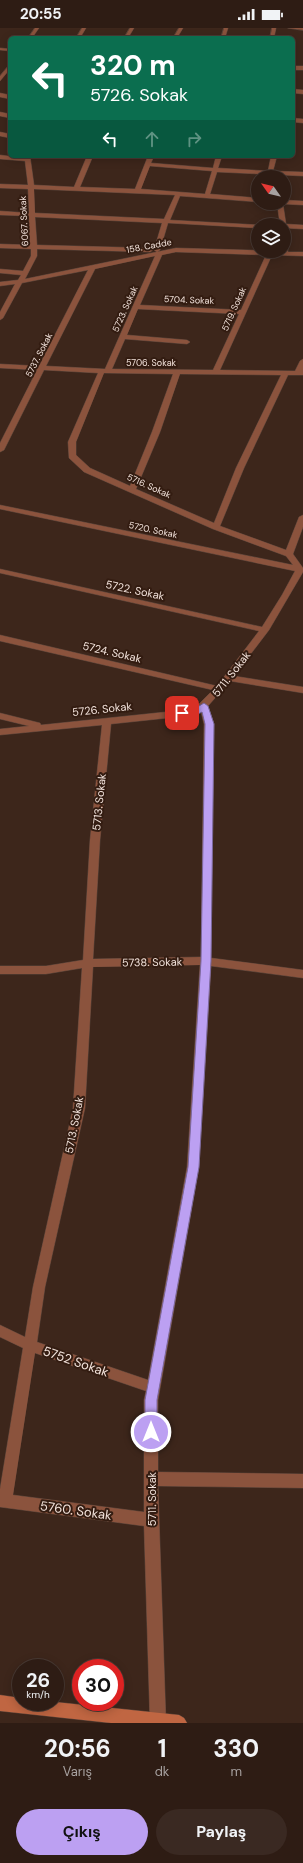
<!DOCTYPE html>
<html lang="tr">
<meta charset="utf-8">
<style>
:root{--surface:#2e1c14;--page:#3a2922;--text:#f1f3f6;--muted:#a7a1a0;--line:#493a34;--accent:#bca0f2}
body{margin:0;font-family:"DM Sans",sans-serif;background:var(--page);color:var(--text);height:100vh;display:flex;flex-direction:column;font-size:15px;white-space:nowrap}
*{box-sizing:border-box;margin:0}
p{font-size:13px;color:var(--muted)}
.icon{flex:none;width:22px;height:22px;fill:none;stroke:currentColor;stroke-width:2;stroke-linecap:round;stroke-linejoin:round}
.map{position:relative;height:1695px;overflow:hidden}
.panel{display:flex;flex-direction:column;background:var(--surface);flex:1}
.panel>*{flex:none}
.top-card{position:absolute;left:8px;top:8px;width:287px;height:122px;border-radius:6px;box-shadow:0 2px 10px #0003,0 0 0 1px var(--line);background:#0b6e4f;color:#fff;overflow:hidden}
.needle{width:26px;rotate:304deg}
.tools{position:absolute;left:251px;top:142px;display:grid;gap:8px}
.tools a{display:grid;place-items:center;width:40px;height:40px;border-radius:50%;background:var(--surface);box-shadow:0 2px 10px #0003,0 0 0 1px var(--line);font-size:20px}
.speed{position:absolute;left:12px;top:1631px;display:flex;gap:8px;font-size:20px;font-weight:700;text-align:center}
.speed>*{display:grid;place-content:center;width:52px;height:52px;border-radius:50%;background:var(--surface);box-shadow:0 2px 10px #0003,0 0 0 1px var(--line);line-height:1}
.speed small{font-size:10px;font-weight:400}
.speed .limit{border:6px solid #d22;background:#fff;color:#111}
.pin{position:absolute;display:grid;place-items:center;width:34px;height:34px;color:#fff;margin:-17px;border-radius:8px;box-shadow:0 2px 6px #0006}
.me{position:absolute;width:44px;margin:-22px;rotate:0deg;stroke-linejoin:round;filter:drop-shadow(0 0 3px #0008)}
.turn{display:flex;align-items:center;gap:14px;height:84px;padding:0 16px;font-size:18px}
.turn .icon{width:52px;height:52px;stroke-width:2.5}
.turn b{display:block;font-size:28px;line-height:34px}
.lanes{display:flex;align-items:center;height:38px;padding:0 16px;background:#0003;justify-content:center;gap:20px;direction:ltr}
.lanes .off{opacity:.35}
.eta{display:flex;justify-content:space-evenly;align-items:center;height:68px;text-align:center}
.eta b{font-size:24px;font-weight:700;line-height:28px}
.action{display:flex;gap:8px;margin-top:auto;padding:8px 16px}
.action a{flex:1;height:46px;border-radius:24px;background:var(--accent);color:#111;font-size:16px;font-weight:700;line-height:46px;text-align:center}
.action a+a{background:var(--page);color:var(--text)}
.status{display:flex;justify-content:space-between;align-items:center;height:28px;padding:0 20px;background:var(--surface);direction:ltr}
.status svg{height:11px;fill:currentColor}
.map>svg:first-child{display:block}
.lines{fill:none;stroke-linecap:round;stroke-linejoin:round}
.street-casing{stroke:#5a443a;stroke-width:1}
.secondary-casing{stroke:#5a443a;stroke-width:1}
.street{fill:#8b533d;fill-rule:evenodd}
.secondary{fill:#c06642;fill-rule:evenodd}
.route{fill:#bca0f2;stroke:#7a689d}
.labels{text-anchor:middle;stroke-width:4;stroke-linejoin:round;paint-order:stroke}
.far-street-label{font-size:9px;fill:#f3e3dc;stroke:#331c11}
.street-label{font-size:11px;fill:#f3e3dc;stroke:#331c11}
.near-street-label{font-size:13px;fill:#f3e3dc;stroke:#331c11}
</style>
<div class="status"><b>20:55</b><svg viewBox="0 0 49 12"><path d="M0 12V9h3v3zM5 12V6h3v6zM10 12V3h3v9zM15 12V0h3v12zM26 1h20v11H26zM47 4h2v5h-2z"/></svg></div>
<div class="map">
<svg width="303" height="1695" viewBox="0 0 303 1695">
<rect width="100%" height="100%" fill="#3d261b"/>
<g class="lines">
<defs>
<path id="street" d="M 35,0 L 39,0 L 32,10 L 28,10 Z
M 82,0 L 86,0 L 80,10 L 76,10 Z
M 130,0 L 134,0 L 128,10 L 124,10 Z
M 179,0 L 183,0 L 177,10 L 173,10 Z
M 224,0 L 228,0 L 225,10 L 221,10 Z
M 272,0 L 276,0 L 274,10 L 270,10 Z
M 288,0 L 303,0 L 303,2 Z
M 0,20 L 10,21 L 10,23 L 0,22 Z
M 10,36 L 10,41 L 0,53 L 0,48 Z
M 293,38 L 303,38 L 303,42 L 293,42 Z
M 293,61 L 303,62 L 303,66 L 293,65 Z
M 0,65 L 10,67 L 10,71 L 0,69 Z
M 0,84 L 10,86 L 10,90 L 0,88 Z
M 293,90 L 303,91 L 303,95 L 293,94 Z
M 0,104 L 10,106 L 10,110 L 0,108 Z
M 0,127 L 24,130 L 24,128 L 30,128 L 34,157 L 74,159 L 87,128 L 93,128 L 80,159 L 135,161 L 148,128 L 154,128 L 151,135 L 213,140 L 216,128 L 222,128 L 218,140 L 268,143 L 271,128 L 277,128 L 273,143 L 303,144 L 303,148 L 217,144 L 210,166 L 258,170 L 258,174 L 180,168 L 170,192 L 260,197 L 258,197 L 258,200 L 168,195 L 160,222 L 157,224 L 154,222 L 162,195 L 35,189 L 37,217 L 150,220 L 153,222 L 150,224 L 37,221 L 37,228 L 25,251 L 176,220 L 282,223 L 284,223 L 284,208 L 287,210 L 288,224 L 303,224 L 303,228 L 272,227 L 220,342 L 295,343 L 300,333 L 303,331 L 303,347 L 288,347 L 244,440 L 220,498 L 286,522 L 299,489 L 303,487 L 303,499 L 293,526 L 303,540 L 303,544 L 269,602 L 234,648 L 303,659 L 303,665 L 230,653 L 208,678 L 214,696 L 211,930 L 303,942 L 303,950 L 211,938 L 199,1139 L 158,1372 L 158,1444 L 303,1446 L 303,1460 L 158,1458 L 166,1695 L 150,1695 L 144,1498 L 0,1479 L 0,1461 L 23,1320 L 0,1309 L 0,1297 L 25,1309 L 33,1259 L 73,1080 L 82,940 L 46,946 L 0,946 L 0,938 L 46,938 L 83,932 L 90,812 L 102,697 L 0,707 L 0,701 L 29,698 L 0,691 L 0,685 L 40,695 L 41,697 L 194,681 L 213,662 L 0,613 L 0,607 L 217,658 L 259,603 L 0,545 L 0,541 L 262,599 L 282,567 L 295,543 L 0,481 L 0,477 L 293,537 L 286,528 L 213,501 L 84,444 L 69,430 L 68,414 L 98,345 L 44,342 L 4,422 L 0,424 L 0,415 L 37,342 L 0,340 L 0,336 L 39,338 L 88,242 L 22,255 L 3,290 L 0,292 L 0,284 L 15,256 L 0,258 L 0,254 L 18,252 L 21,247 L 0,245 L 0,241 L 23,243 L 31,228 L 31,221 L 0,220 L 0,216 L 30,217 L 29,188 L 0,187 L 0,183 L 29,185 L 28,161 L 0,160 L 0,156 L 28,157 L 25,133 L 0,131 ZM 150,138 L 212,143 L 205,166 L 141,161 ZM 34,161 L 175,167 L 164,191 L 35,185 ZM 176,224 L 266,227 L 241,282 L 140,277 L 162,227 ZM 155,228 L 105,341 L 46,338 L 95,241 ZM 138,281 L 239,286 L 213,342 L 112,341 L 125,311 L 187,316 L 190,314 L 187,312 L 127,307 ZM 104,345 L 173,346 L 152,404 L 130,458 L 90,440 L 76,427 L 76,414 ZM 180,346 L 281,347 L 236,440 L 214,495 L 136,461 L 160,404 ZM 201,684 L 204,696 L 201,929 L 93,931 L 100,812 L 111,696 L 196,687 ZM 200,937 L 187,1139 L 148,1352 L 37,1314 L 45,1259 L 85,1080 L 93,939 ZM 35,1325 L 146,1363 L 144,1372 L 144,1484 L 13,1467 Z
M 284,172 L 303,173 L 303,177 L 283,176 L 286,196 L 303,197 L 303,201 L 284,200 L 284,197 L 280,197 L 277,175 L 284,175 Z"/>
<path id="secondary" d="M 0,1667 L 21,1670 L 21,1674 L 55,1674 L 179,1687 L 184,1690 L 187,1695 L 111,1695 L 0,1683 Z"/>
</defs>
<use href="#street" class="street-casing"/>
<use href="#secondary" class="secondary-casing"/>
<use href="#street" class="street"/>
<use href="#secondary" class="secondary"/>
</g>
<path class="route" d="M 204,675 L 208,678 L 214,696 L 211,933 L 199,1139 L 157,1372 L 157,1404 L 156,1408 L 151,1409 L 147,1408 L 145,1404 L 145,1372 L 188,1139 L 201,933 L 205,696 L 202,684 C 196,688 183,690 177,685 L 182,682 L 194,681 Z"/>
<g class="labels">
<g class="far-street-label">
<text transform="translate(24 193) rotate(-93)" y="3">6067. Sokak</text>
<text transform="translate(149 218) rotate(-10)" y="3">158. Cadde</text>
<text transform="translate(189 272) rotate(2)" y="3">5704. Sokak</text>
<text transform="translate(125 281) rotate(-66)" y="3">5723. Sokak</text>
<text transform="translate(234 281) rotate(-66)" y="3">5719. Sokak</text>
<text transform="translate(39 327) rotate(-63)" y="3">5737. Sokak</text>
<text x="151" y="338">5706. Sokak</text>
<text transform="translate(149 458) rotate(24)" y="3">5716. Sokak</text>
<text transform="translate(153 502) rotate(12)" y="3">5720. Sokak</text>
</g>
<g class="street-label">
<text transform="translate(135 562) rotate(12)" y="4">5722. Sokak</text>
<text transform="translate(112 624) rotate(13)" y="4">5724. Sokak</text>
<text transform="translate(231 646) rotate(-52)" y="4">5711. Sokak</text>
<text transform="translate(102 681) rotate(-6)" y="4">5726. Sokak</text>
<text transform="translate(99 774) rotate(-84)" y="4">5713. Sokak</text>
<text transform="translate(152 934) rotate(-1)" y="4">5738. Sokak</text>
<text transform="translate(74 1097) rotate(-79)" y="4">5713. Sokak</text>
<text transform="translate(152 1471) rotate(-90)" y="4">5711. Sokak</text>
</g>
<g class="near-street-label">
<text transform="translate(76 1333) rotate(19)" y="5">5752 Sokak</text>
<text transform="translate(76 1482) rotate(8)" y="5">5760. Sokak</text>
</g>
</g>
</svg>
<div class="tools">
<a><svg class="needle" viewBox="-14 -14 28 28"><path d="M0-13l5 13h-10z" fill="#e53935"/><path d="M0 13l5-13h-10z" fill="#a7a1a0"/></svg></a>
<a><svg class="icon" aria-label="layers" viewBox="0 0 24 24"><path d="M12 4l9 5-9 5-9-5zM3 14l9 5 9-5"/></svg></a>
</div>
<div class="speed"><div>26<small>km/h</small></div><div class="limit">30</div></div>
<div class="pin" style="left:182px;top:685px;background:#d93025"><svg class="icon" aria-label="arrive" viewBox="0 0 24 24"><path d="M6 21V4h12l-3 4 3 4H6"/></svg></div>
<svg class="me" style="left:151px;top:1404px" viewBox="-20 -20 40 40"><circle r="17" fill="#bca0f2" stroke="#fff" stroke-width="3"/><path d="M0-11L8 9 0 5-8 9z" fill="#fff"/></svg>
<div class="top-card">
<div class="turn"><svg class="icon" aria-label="left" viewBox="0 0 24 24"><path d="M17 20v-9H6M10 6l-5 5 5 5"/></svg><div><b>320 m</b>5726. Sokak</div></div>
<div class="lanes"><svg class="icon" aria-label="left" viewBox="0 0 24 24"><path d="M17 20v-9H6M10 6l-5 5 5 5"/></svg><svg class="icon off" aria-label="ahead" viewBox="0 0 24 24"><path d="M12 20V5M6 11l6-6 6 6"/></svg><svg class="icon off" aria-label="right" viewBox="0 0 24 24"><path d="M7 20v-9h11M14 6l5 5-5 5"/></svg></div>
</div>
</div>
<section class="panel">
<div class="eta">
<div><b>20:56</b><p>Varış</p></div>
<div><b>1</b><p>dk</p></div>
<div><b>330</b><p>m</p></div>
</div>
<div class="action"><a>Çıkış</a><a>Paylaş</a></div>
</section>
